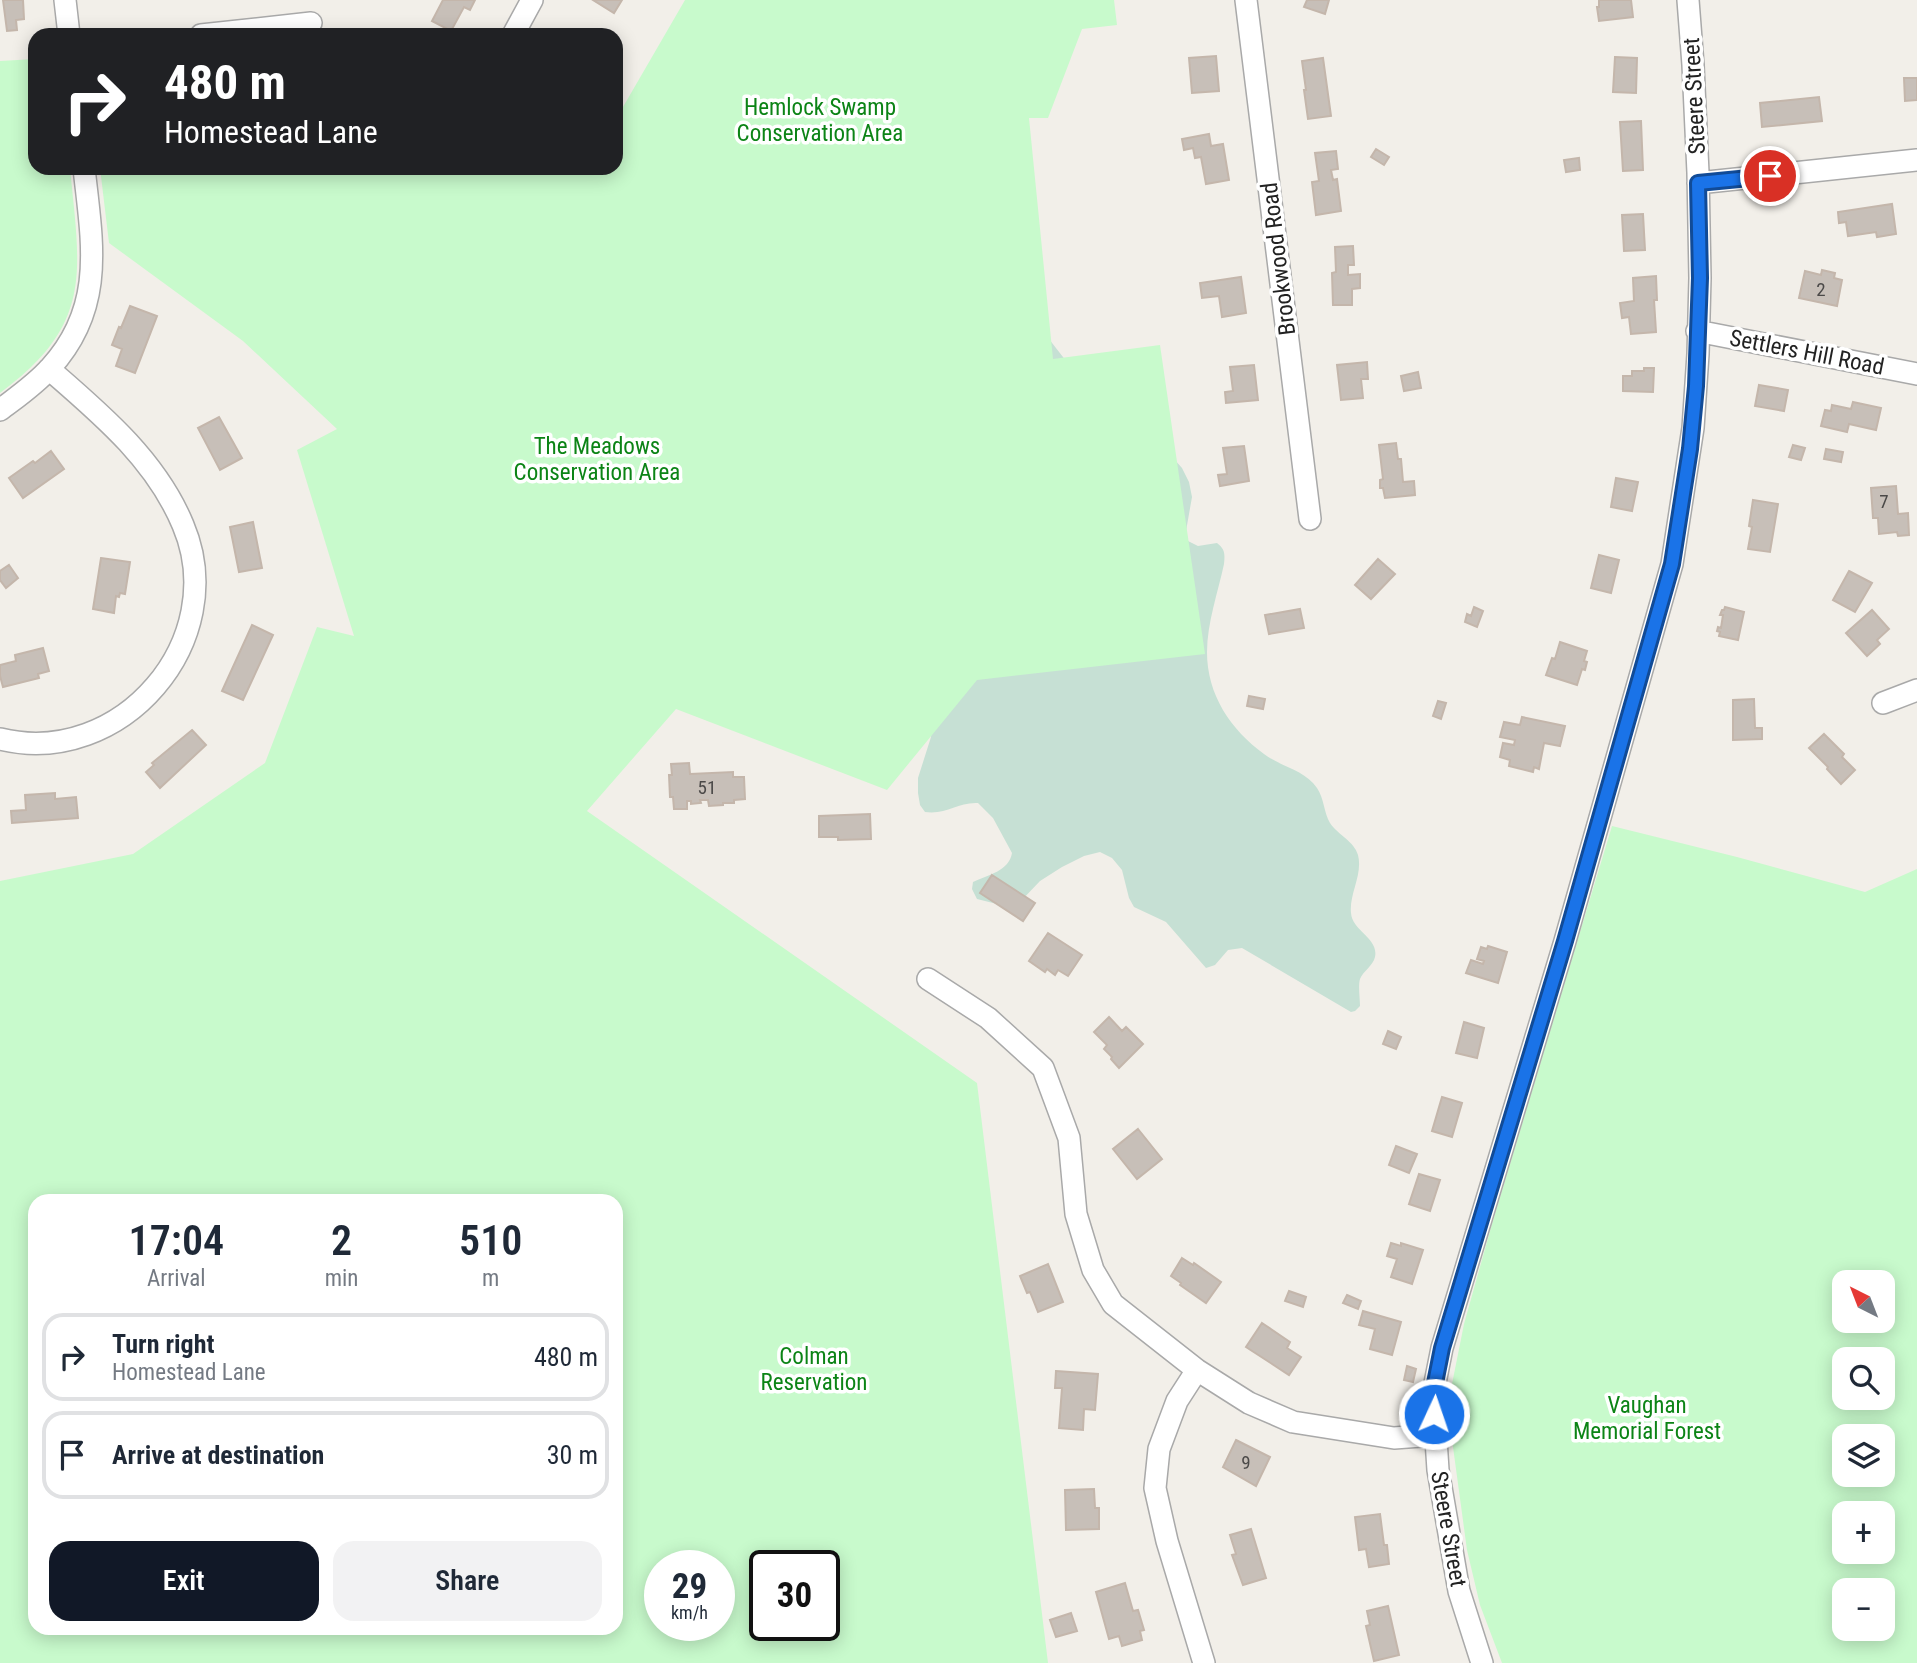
<!DOCTYPE html>
<meta charset="utf-8">
<style>
:root{--surface:#fff;--page:#f2f2f3;--text:#1f2937;--muted:#747a83;--line:#e0e1e3;--accent:#111827}
body{margin:0;font-family:"Roboto Condensed",sans-serif;background:var(--page);color:var(--text);height:100vh;display:flex;flex-direction:column;font-size:26px;white-space:nowrap}
*{box-sizing:border-box;margin:0}
p{font-size:23px;color:var(--muted)}
.icon{flex:none;width:38px;height:38px;fill:none;stroke:currentColor;stroke-width:2;stroke-linecap:round;stroke-linejoin:round}
.map{position:relative;flex:1;overflow:hidden}
.panel{position:absolute;left:28px;top:1194px;width:595px;height:441px;display:flex;flex-direction:column;background:var(--surface);border-radius:21px;box-shadow:0 4px 18px #0003}
.panel>*{flex:none}
.top-card{position:absolute;left:28px;top:28px;width:595px;height:147px;border-radius:21px;box-shadow:0 4px 18px #0003;background:#202124;color:#fff;overflow:hidden}
.needle{width:46px;rotate:318deg}
.fabs{position:absolute;left:1832px;top:1270px;display:grid;gap:14px}
.fabs a{display:grid;place-items:center;width:63px;height:63px;border-radius:14px;background:var(--surface);box-shadow:0 4px 18px #0003;font-size:35px}
.speed{position:absolute;left:644px;top:1550px;display:flex;gap:14px;font-size:35px;font-weight:700;text-align:center}
.speed>*{display:grid;place-content:center;width:91px;height:91px;border-radius:50%;background:var(--surface);box-shadow:0 4px 18px #0003;line-height:1}
.speed small{font-size:18px;font-weight:400}
.speed .limit{border:4px solid #111;border-radius:10px;background:#fff;color:#111}
.pin{position:absolute;display:grid;place-items:center;width:60px;height:60px;color:#fff;margin:-30px;border:4px solid #fff;border-radius:50%;box-shadow:0 2px 7px #0007}
.me{position:absolute;width:77px;margin:-38px;rotate:3deg;stroke-linejoin:round;filter:drop-shadow(0 0 5px #0008)}
.turn{display:flex;align-items:center;gap:24px;height:147px;padding:0 21px;font-size:32px}
.turn .icon{width:91px;height:91px;stroke-width:2.5}
.turn b{display:block;font-size:49px;line-height:60px}
.eta{display:flex;justify-content:space-evenly;align-items:center;height:119px;text-align:center}
.eta b{font-size:42px;font-weight:600;line-height:49px}
.action{display:flex;gap:14px;margin-top:auto;padding:14px 21px}
.action a{flex:1;height:80px;border-radius:21px;background:var(--accent);color:#fff;font-size:28px;font-weight:600;line-height:80px;text-align:center}
.action a+a{background:var(--page);color:var(--text)}
ul{padding:0;list-style:none}
li{display:flex;align-items:center;gap:21px;height:88px;margin:0 14px 10px;padding:0 7px;border:4px solid var(--line);border-radius:21px}
li div{flex:1}
li b{display:block;font-size:26px}
li em{font-style:normal}
.map>svg:first-child{display:block}
.wetland{fill:#c6e0d4}
.park{fill:#c8facc;fill-rule:evenodd}
.building{fill:#c7bfb8;stroke:#c4b6ab;stroke-width:2}
.lines{fill:none;stroke-linecap:round;stroke-linejoin:round}
.minor-casing{stroke:#a9a9a9;stroke-width:24}
.minor{stroke:#fff;stroke-width:21}
.route-casing{stroke:#114b97;stroke-width:18}
.route{stroke:#1a73e8;stroke-width:12}
.labels{text-anchor:middle;stroke-width:7;stroke-linejoin:round;paint-order:stroke}
.number-label{font-size:19px;fill:#4b4948}
.street-label{font-size:23px;fill:#222;stroke:#fff}
.park-label{font-size:23px;fill:#0c8416;stroke:#fff}
</style>
<div class="map">
<svg width="1917" height="1663" viewBox="0 0 1917 1663">
<rect width="100%" height="100%" fill="#f2efe9"/>
<path class="wetland" d="M 1042,330 L 1094,397 L 1165,449 L 1182,468 L 1189,482 L 1192,497 L 1186,531 L 1188,541 L 1198,546 L 1217,543 C 1225,549 1225,554 1224,564 C 1218,592 1207,623 1207,652 C 1207,695 1231,730 1264,754 C 1281,767 1305,770 1317,788 C 1324,798 1324,813 1330,823 C 1338,835 1354,841 1358,855 C 1363,875 1349,894 1351,913 C 1352,931 1379,938 1375,957 C 1373,966 1363,971 1360,979 C 1358,986 1360,998 1360,1006 L 1355,1011 L 1351,1012 L 1242,948 L 1228,950 L 1215,965 L 1206,968 L 1166,922 L 1134,907 L 1129,898 L 1122,870 L 1112,858 L 1100,852 L 1084,856 L 1062,867 L 1040,881 L 1020,902 L 997,904 L 977,899 L 972,889 L 973,882 C 988,875 1009,871 1012,853 L 993,818 L 978,803 C 957,802 947,815 925,812 L 920,805 L 918,793 L 918,778 L 931,737 L 937,671 Z"/>
<path class="park" d="M 685,0 L 1114,0 L 1117,25 L 1082,29 L 1048,118 L 1029,118 L 1053,359 L 1160,345 L 1205,654 L 977,680 L 887,790 L 676,709 L 587,811 L 977,1083 L 1048,1663 L 0,1663 L 0,881 L 133,854 L 265,763 L 317,627 L 354,636 L 297,450 L 337,429 L 243,341 L 109,243 L 100,168 L 576,168 L 585,173 L 588,168 L 616,168 L 616,119 ZM 35,1200 L 616,1200 L 616,1628 L 35,1628 ZM 719,1566 L 719,1626 L 660,1626 L 660,1566 ZM 765,1566 L 824,1566 L 824,1626 L 765,1626 Z
M 35,59 L 35,168 L 70,168 C 80,272 94,324 0,393 L 0,61 Z
M 1612,826 L 1737,857 L 1865,892 L 1917,869 L 1917,1663 L 1502,1663 L 1480,1605 L 1467,1550 L 1450,1425 L 1451,1389 L 1464,1324 L 1492,1224 ZM 1844,1283 L 1883,1283 L 1883,1321 L 1844,1321 ZM 1844,1360 L 1883,1360 L 1883,1398 L 1844,1398 ZM 1844,1437 L 1883,1437 L 1883,1475 L 1844,1475 ZM 1844,1514 L 1883,1514 L 1883,1552 L 1844,1552 ZM 1844,1591 L 1883,1591 L 1883,1629 L 1844,1629 Z"/>
<path class="building" d="M 3,0 L 23,0 L 24,19 L 16,20 L 17,30 L 7,31 Z
M 443,0 L 475,0 L 470,10 L 464,7 L 451,31 L 432,21 Z
M 593,0 L 622,0 L 614,13 Z
M 1307,0 L 1329,0 L 1325,14 L 1304,7 Z
M 1599,0 L 1631,0 L 1633,17 L 1599,21 L 1597,7 L 1599,7 Z
M 1216,56 L 1219,91 L 1192,93 L 1189,58 Z
M 1615,57 L 1637,58 L 1636,93 L 1613,92 Z
M 1323,58 L 1331,116 L 1308,119 L 1304,90 L 1306,90 L 1302,61 Z
M 1904,78 L 1917,78 L 1917,100 L 1905,101 Z
M 1819,97 L 1822,121 L 1762,127 L 1760,103 Z
M 1641,121 L 1643,170 L 1623,171 L 1620,122 Z
M 1209,134 L 1211,146 L 1223,144 L 1229,180 L 1206,184 L 1201,157 L 1195,158 L 1193,148 L 1184,150 L 1182,139 Z
M 1376,149 L 1389,157 L 1384,165 L 1371,157 Z
M 1336,151 L 1338,169 L 1331,170 L 1333,180 L 1337,179 L 1341,211 L 1316,215 L 1312,182 L 1319,181 L 1315,153 Z
M 1579,158 L 1580,170 L 1566,172 L 1564,160 Z
M 1892,204 L 1896,234 L 1877,237 L 1876,232 L 1848,236 L 1846,222 L 1839,223 L 1838,212 Z
M 1643,214 L 1645,250 L 1624,251 L 1622,215 Z
M 1353,246 L 1354,265 L 1348,265 L 1348,275 L 1360,274 L 1360,288 L 1352,289 L 1352,305 L 1333,305 L 1332,273 L 1336,272 L 1335,247 Z
M 1822,270 L 1835,273 L 1834,278 L 1842,280 L 1837,306 L 1799,298 L 1805,271 L 1821,275 Z
M 1656,276 L 1657,300 L 1654,300 L 1656,332 L 1631,334 L 1629,317 L 1622,318 L 1620,303 L 1634,301 L 1633,278 Z
M 1241,277 L 1246,313 L 1222,317 L 1219,296 L 1202,298 L 1200,283 Z
M 130,306 L 157,316 L 135,373 L 116,366 L 122,349 L 112,345 L 119,327 L 121,328 Z
M 1367,362 L 1368,379 L 1361,379 L 1363,398 L 1341,400 L 1337,365 Z
M 1254,365 L 1258,400 L 1226,403 L 1225,392 L 1233,391 L 1230,367 Z
M 1644,368 L 1654,368 L 1653,392 L 1623,391 L 1623,376 L 1632,376 L 1632,371 L 1644,371 Z
M 1418,372 L 1421,388 L 1404,391 L 1401,376 Z
M 1759,385 L 1788,390 L 1784,411 L 1755,406 Z
M 1853,402 L 1881,408 L 1876,430 L 1849,424 L 1847,432 L 1821,426 L 1825,410 L 1831,411 L 1832,405 L 1851,409 Z
M 219,417 L 242,458 L 220,470 L 198,428 Z
M 1396,443 L 1398,459 L 1401,459 L 1403,482 L 1414,481 L 1415,495 L 1385,498 L 1383,488 L 1380,488 L 1380,480 L 1383,479 L 1379,445 Z
M 1793,445 L 1805,448 L 1801,460 L 1789,457 Z
M 1244,446 L 1249,481 L 1220,486 L 1218,475 L 1227,474 L 1223,448 Z
M 1826,449 L 1843,452 L 1841,462 L 1824,459 Z
M 51,451 L 64,469 L 23,498 L 9,478 L 33,461 L 35,463 Z
M 1616,478 L 1638,482 L 1632,511 L 1611,507 Z
M 1896,486 L 1898,514 L 1908,513 L 1909,535 L 1898,536 L 1897,532 L 1879,534 L 1878,518 L 1873,518 L 1871,488 Z
M 1753,500 L 1778,504 L 1770,552 L 1748,549 L 1752,527 L 1749,526 Z
M 253,522 L 262,568 L 239,572 L 230,527 Z
M 1599,555 L 1619,560 L 1611,593 L 1591,588 Z
M 101,558 L 130,562 L 125,594 L 120,593 L 119,597 L 116,596 L 114,613 L 93,609 Z
M 1378,559 L 1395,574 L 1371,599 L 1355,585 Z
M 9,565 L 18,578 L 6,588 L 0,580 L 0,571 Z
M 1849,571 L 1872,583 L 1855,612 L 1833,600 Z
M 1474,607 L 1483,611 L 1477,627 L 1465,622 L 1467,614 L 1471,616 Z
M 1725,607 L 1744,612 L 1738,640 L 1719,636 L 1720,632 L 1717,631 L 1718,627 L 1721,628 L 1723,615 L 1720,615 L 1722,610 L 1724,610 Z
M 1300,609 L 1304,628 L 1269,634 L 1265,615 Z
M 1872,610 L 1889,629 L 1877,640 L 1880,644 L 1867,656 L 1846,633 Z
M 252,625 L 273,635 L 243,700 L 222,691 Z
M 1560,642 L 1587,651 L 1584,661 L 1587,662 L 1585,670 L 1582,669 L 1577,685 L 1546,675 L 1552,658 L 1555,659 Z
M 43,648 L 49,671 L 38,674 L 39,678 L 3,687 L 0,676 L 0,665 L 16,661 L 15,655 Z
M 1249,696 L 1265,699 L 1263,709 L 1247,706 Z
M 1754,699 L 1755,728 L 1762,728 L 1762,739 L 1733,740 L 1733,700 Z
M 1438,701 L 1446,703 L 1441,719 L 1433,716 Z
M 1522,717 L 1565,726 L 1560,746 L 1544,743 L 1539,769 L 1534,767 L 1533,772 L 1509,766 L 1510,760 L 1500,757 L 1503,743 L 1514,745 L 1515,740 L 1500,737 L 1504,722 L 1520,725 Z
M 192,730 L 206,745 L 160,788 L 146,772 L 154,765 L 152,763 Z
M 1824,734 L 1844,754 L 1842,757 L 1855,770 L 1841,784 L 1827,769 L 1828,767 L 1809,748 Z
M 689,763 L 690,774 L 733,772 L 733,777 L 744,777 L 745,799 L 734,800 L 734,803 L 723,803 L 723,805 L 709,806 L 708,800 L 700,800 L 701,803 L 691,804 L 691,801 L 687,801 L 687,809 L 674,809 L 673,797 L 670,797 L 669,775 L 672,775 L 671,764 Z
M 55,793 L 55,799 L 76,797 L 78,818 L 12,823 L 11,811 L 26,810 L 25,795 Z
M 870,814 L 871,839 L 838,840 L 838,837 L 819,837 L 819,816 Z
M 992,875 L 1035,903 L 1023,921 L 980,893 Z
M 1048,933 L 1082,955 L 1068,976 L 1058,970 L 1055,975 L 1047,969 L 1045,972 L 1029,961 Z
M 1488,946 L 1507,952 L 1498,983 L 1466,973 L 1471,960 L 1483,964 L 1484,961 L 1477,959 L 1481,947 L 1487,949 Z
M 1109,1017 L 1122,1031 L 1126,1027 L 1143,1044 L 1119,1068 L 1111,1059 L 1112,1057 L 1104,1049 L 1107,1045 L 1094,1032 Z
M 1464,1022 L 1484,1028 L 1477,1058 L 1456,1053 Z
M 1388,1031 L 1401,1037 L 1396,1049 L 1383,1044 Z
M 1442,1097 L 1462,1103 L 1452,1137 L 1432,1131 Z
M 1138,1129 L 1162,1159 L 1137,1179 L 1113,1149 Z
M 1396,1146 L 1417,1154 L 1409,1173 L 1389,1165 Z
M 1419,1174 L 1440,1180 L 1430,1211 L 1409,1204 Z
M 1391,1243 L 1401,1246 L 1401,1243 L 1423,1250 L 1412,1284 L 1391,1277 L 1397,1259 L 1387,1256 Z
M 1182,1258 L 1193,1265 L 1194,1263 L 1221,1282 L 1206,1303 L 1180,1285 L 1181,1283 L 1171,1276 Z
M 1048,1264 L 1063,1302 L 1038,1312 L 1030,1292 L 1027,1293 L 1020,1276 Z
M 1289,1291 L 1306,1297 L 1303,1307 L 1285,1301 Z
M 1347,1295 L 1361,1301 L 1358,1309 L 1343,1303 Z
M 1363,1311 L 1401,1322 L 1392,1355 L 1370,1349 L 1375,1329 L 1359,1325 Z
M 1262,1323 L 1290,1342 L 1287,1348 L 1301,1357 L 1289,1375 L 1246,1347 Z
M 1407,1366 L 1416,1369 L 1413,1382 L 1404,1380 Z
M 1056,1371 L 1098,1374 L 1095,1410 L 1084,1409 L 1083,1430 L 1059,1428 L 1062,1388 L 1055,1388 Z
M 1236,1440 L 1270,1457 L 1256,1486 L 1223,1467 Z
M 1094,1489 L 1095,1508 L 1099,1508 L 1099,1529 L 1066,1530 L 1065,1490 Z
M 1380,1514 L 1384,1545 L 1387,1545 L 1389,1564 L 1369,1567 L 1366,1549 L 1359,1550 L 1355,1517 Z
M 1251,1529 L 1266,1578 L 1243,1585 L 1232,1555 L 1236,1554 L 1230,1535 Z
M 1125,1583 L 1133,1611 L 1138,1610 L 1144,1630 L 1140,1631 L 1142,1640 L 1122,1646 L 1119,1636 L 1109,1639 L 1096,1592 Z
M 1388,1606 L 1399,1655 L 1374,1661 L 1366,1626 L 1370,1625 L 1367,1611 Z
M 1071,1613 L 1077,1631 L 1056,1637 L 1050,1620 Z"/>
<g class="lines">
<defs>
<path id="minor" d="M 65,0 L 69,35
M 1246,0 L 1310,519
M 201,35 L 311,23
M 513,35 L 532,0
M 1698,183 L 1917,160
M 1697,331 L 1917,374
M 0,410 C 17,397 36,384 50,368 C 106,307 92,242 84,168
M 1883,703 L 1917,690
M 0,739 C 121,769 232,640 183,525 C 156,460 101,414 49,369
M 928,979 L 988,1018 L 1043,1068 L 1069,1138 L 1076,1214 L 1093,1270 L 1113,1304 L 1197,1370 L 1249,1403 L 1293,1422 L 1394,1438 L 1435,1435
M 1197,1370 L 1177,1401 L 1159,1449 L 1155,1488 L 1167,1541 L 1204,1663
M 1482,1663 L 1459,1591 L 1438,1470 L 1433,1393 L 1442,1348 L 1565,941 L 1672,564 L 1693,428 L 1698,354 L 1700,278 L 1698,173 L 1693,65 L 1688,0"/>
</defs>
<use href="#minor" class="minor-casing"/>
<use href="#minor" class="minor"/>
</g>
<g class="lines">
<defs>
<path id="route" d="M 1434,1414 L 1433,1393 L 1442,1348 L 1565,941 L 1672,564 L 1690,449 L 1696,386 L 1700,278 L 1698,183 L 1770,176"/>
</defs>
<use href="#route" class="route-casing"/>
<use href="#route" class="route"/>
</g>
<g class="labels">
<g class="number-label">
<text x="1821" y="296">2</text>
<text x="1884" y="508">7</text>
<text x="707" y="794">51</text>
<text x="1246" y="1469">9</text>
</g>
<g class="street-label">
<text transform="translate(1694 96) rotate(-93)" y="8">Steere Street</text>
<text transform="translate(1278 259) rotate(-97)" y="8">Brookwood Road</text>
<text transform="translate(1807 352) rotate(11)" y="8">Settlers Hill Road</text>
<text transform="translate(1449 1529) rotate(80)" y="8">Steere Street</text>
</g>
<g class="park-label">
<text x="820" y="115">Hemlock Swamp<tspan x="820" dy="26">Conservation Area</tspan></text>
<text x="597" y="454">The Meadows<tspan x="597" dy="26">Conservation Area</tspan></text>
<text x="814" y="1364">Colman<tspan x="814" dy="26">Reservation</tspan></text>
<text x="1647" y="1413">Vaughan<tspan x="1647" dy="26">Memorial Forest</tspan></text>
</g>
</g>
</svg>
<div class="fabs">
<a><svg class="needle" viewBox="-14 -14 28 28"><path d="M0-13l5 13h-10z" fill="#e53935"/><path d="M0 13l5-13h-10z" fill="#747a83"/></svg></a>
<a><svg class="icon" aria-label="search" viewBox="0 0 24 24"><circle cx="10" cy="10" r="6"/><path d="M15 15l6 6"/></svg></a>
<a><svg class="icon" aria-label="layers" viewBox="0 0 24 24"><path d="M12 4l9 5-9 5-9-5zM3 14l9 5 9-5"/></svg></a>
<a>+</a>
<a>−</a>
</div>
<div class="speed"><div>29<small>km/h</small></div><div class="limit">30</div></div>
<div class="pin" style="left:1770px;top:176px;background:#d93025"><svg class="icon" aria-label="arrive" viewBox="0 0 24 24"><path d="M6 21V4h12l-3 4 3 4H6"/></svg></div>
<svg class="me" style="left:1434px;top:1414px" viewBox="-20 -20 40 40"><circle r="17" fill="#1a73e8" stroke="#fff" stroke-width="3"/><path d="M0-11L8 9 0 5-8 9z" fill="#fff"/></svg>
<div class="top-card">
<div class="turn"><svg class="icon" aria-label="right" viewBox="0 0 24 24"><path d="M7 20v-9h11M14 6l5 5-5 5"/></svg><div><b>480 m</b>Homestead Lane</div></div>
</div>
<section class="panel">
<div class="eta">
<div><b>17:04</b><p>Arrival</p></div>
<div><b>2</b><p>min</p></div>
<div><b>510</b><p>m</p></div>
</div>
<ul>
<li><svg class="icon" aria-label="right" viewBox="0 0 24 24"><path d="M7 20v-9h11M14 6l5 5-5 5"/></svg><div><b>Turn right</b><p>Homestead Lane</p></div><em>480 m</em></li>
<li><svg class="icon" aria-label="arrive" viewBox="0 0 24 24"><path d="M6 21V4h12l-3 4 3 4H6"/></svg><div><b>Arrive at destination</b></div><em>30 m</em></li>
</ul>
<div class="action"><a>Exit</a><a>Share</a></div>
</section>
</div>
